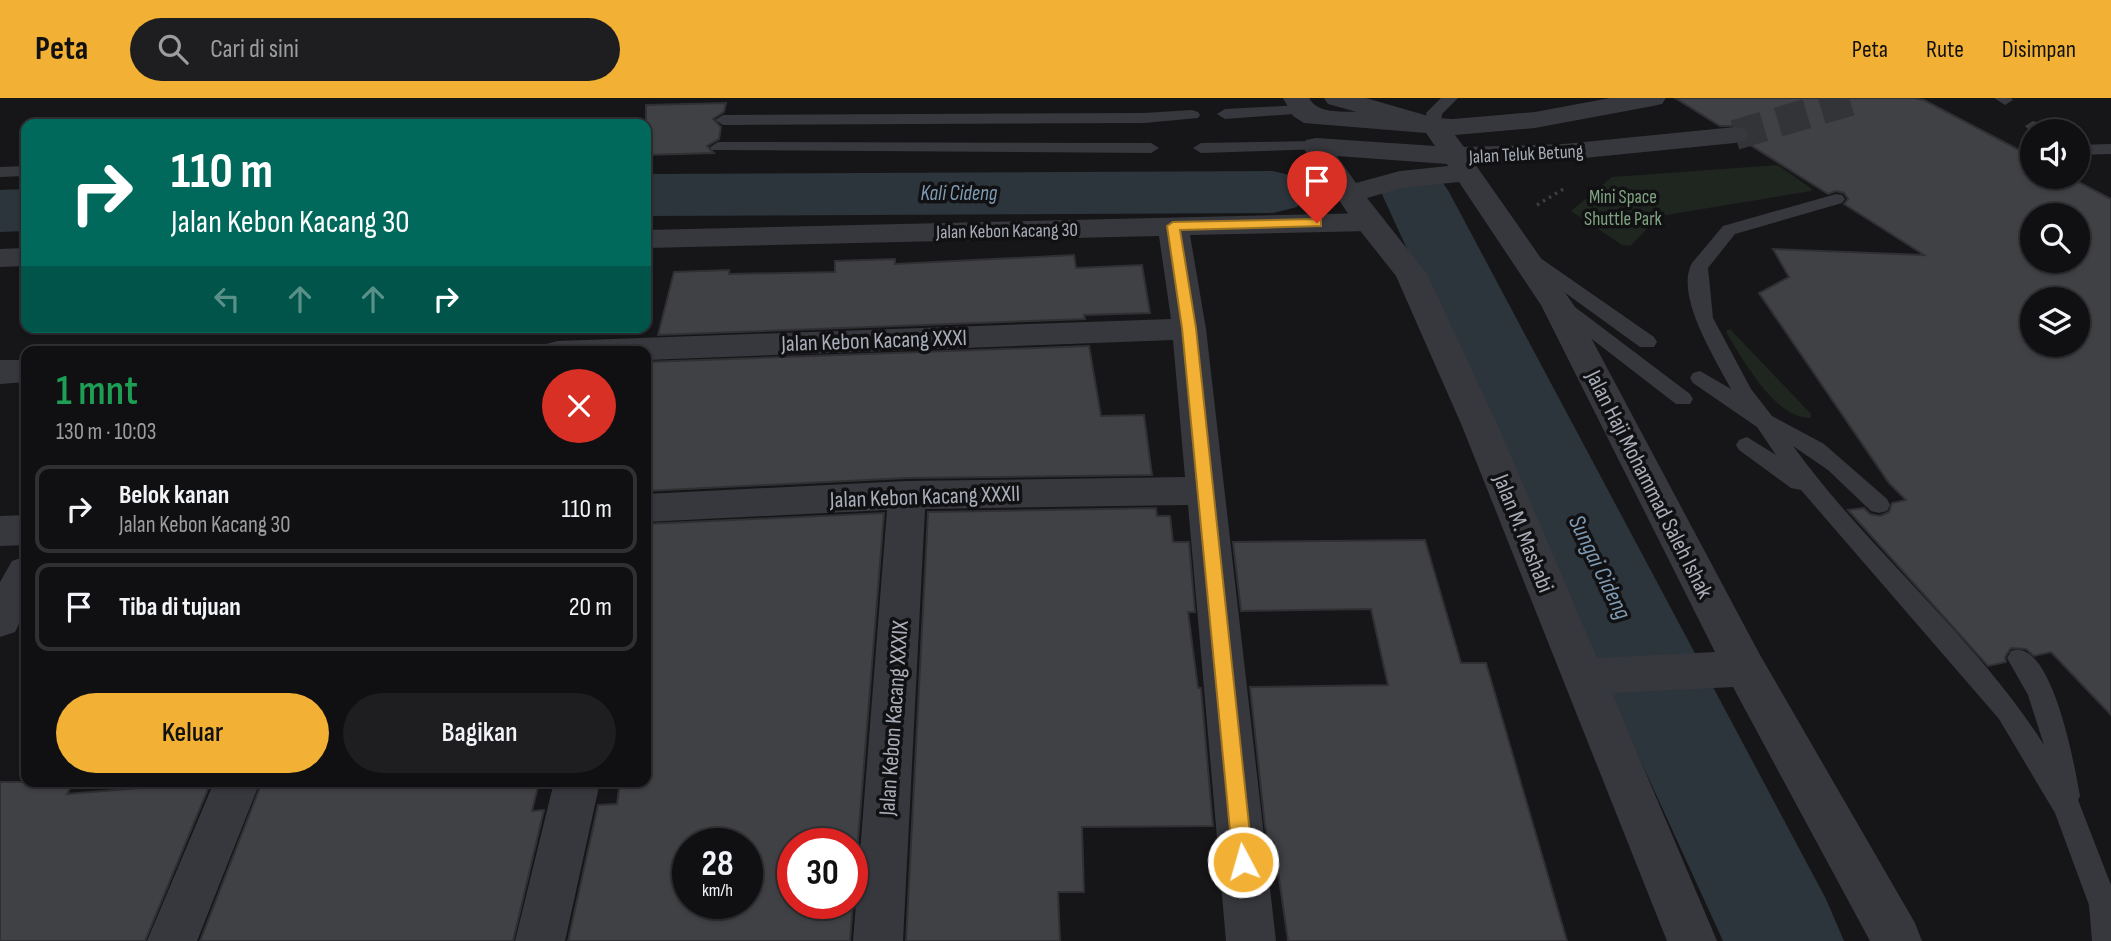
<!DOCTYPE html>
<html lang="id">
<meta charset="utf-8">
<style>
:root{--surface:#101012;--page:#1e1e20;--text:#f1f3f6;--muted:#9c9d9f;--line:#303032;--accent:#f2b134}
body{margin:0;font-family:"Sofia Sans Condensed",sans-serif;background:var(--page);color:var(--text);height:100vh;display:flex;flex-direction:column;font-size:26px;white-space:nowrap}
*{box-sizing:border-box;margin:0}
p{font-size:23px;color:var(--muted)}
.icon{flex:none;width:38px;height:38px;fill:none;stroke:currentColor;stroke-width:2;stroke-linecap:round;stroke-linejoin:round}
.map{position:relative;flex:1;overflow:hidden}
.sheet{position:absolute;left:21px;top:248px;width:630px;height:441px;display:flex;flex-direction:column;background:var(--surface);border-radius:14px;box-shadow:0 2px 5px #0004,0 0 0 2px var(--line)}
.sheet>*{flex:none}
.guide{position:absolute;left:21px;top:21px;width:630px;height:214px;border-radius:14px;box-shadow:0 2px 5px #0004,0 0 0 2px var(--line);background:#00695c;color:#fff;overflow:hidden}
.controls{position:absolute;left:2020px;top:21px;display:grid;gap:14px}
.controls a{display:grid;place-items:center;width:70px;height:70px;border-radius:50%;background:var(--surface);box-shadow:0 2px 5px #0004,0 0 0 2px var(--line);font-size:35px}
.speed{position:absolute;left:672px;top:730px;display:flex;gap:14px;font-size:35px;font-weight:700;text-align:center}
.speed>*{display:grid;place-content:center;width:91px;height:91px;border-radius:50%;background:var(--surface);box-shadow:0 2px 5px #0004,0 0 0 2px var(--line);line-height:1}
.speed small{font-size:18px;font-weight:400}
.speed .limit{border:10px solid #d22;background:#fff;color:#111}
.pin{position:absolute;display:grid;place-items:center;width:60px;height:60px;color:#fff;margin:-72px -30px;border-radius:50% 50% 50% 0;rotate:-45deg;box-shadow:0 0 7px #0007}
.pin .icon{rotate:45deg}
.me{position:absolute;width:77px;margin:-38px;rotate:354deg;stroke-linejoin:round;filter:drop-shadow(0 0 5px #0008)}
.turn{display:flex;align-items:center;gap:24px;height:147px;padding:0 35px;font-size:32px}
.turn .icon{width:91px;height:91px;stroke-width:2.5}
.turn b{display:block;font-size:49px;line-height:60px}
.lanes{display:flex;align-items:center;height:66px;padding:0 35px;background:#0003;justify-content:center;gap:35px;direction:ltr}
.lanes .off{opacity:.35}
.round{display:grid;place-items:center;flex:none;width:74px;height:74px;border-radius:37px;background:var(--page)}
.head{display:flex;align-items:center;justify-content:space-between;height:119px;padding:0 35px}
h1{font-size:42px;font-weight:600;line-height:52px;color:#1e9e55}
.action{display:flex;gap:14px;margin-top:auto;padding:14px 35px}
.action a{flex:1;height:80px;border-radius:42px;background:var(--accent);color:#111;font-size:28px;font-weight:600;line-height:80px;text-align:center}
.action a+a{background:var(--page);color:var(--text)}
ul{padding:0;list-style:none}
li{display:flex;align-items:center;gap:21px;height:88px;margin:0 14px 10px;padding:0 21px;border:4px solid var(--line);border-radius:14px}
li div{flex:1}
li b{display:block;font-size:26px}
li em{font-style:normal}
header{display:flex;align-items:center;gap:42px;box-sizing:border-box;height:98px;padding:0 35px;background:var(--accent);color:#111}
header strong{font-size:33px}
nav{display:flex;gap:38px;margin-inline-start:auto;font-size:24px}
.search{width:490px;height:63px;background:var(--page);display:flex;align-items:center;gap:18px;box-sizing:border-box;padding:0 24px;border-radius:38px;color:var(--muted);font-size:26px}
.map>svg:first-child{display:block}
.green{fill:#1e261f}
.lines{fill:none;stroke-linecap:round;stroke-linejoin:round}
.river{fill:#2c353c;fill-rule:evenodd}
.building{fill:#404145;stroke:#303034;stroke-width:2;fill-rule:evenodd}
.tertiary-tunnel{stroke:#333438;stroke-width:30;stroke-dasharray:30 15;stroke-linecap:butt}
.path{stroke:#3d3f44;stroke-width:3.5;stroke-dasharray:2.5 4.5;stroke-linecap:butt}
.service{fill:#37383d;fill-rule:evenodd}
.minor{fill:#37383d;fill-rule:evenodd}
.tertiary{fill:#37383d;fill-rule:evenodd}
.route{fill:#f2b134;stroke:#9d7322;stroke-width:2}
.labels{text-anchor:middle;stroke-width:7;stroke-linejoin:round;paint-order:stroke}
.far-street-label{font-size:19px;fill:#a8adb8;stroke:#111113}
.far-park-label{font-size:19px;fill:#7fa381;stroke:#111113}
.far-water-label{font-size:21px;font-style:italic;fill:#7f9bb3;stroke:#111113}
.street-label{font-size:23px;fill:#a8adb8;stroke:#111113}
.water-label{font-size:24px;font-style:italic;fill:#7f9bb3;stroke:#111113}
</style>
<header>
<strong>Peta</strong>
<div class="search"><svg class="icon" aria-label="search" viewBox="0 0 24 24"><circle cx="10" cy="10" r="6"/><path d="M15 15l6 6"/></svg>Cari di sini</div>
<nav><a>Peta</a><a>Rute</a><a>Disimpan</a></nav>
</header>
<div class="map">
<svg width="2111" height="843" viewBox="0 0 2111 843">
<rect width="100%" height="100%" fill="#161618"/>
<path class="green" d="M 1778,67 L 1812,91 L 1811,93 L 1660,118 L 1630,148 L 1622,147 L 1571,113 L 1612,79 Z
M 1730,231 L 1811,316 L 1811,320 C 1776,321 1745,265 1729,239 L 1726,233 Z"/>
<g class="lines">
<path class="river" d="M 1273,73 L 1297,79 L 1307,94 L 1297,109 L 1273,115 L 646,118 L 646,76 Z
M 1415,73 L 1439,79 L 1449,94 L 1826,801 L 1844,843 L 1723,843 L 1381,94 L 1391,79 Z
M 26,91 L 26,133 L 0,134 L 0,92 Z"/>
</g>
<path class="building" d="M 1675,0 L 1914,0 L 1924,2 L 2021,53 L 2022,63 L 2032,66 L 2032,79 L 2069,79 L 2111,101 L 2111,617 L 2051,554 L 2034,558 L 2026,551 L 2011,550 L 2005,559 L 2006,564 L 1988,568 L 1848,412 L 1864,410 L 1870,416 L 1880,418 L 1889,414 L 1892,405 L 1906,402 L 1889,385 L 1759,195 L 1789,179 L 1773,151 L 1924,157 L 1844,106 L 1848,101 L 1844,95 L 1836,93 L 1828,96 L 1747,45 L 1751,36 L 1746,28 L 1720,28 ZM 2032,117 L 2077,117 L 2077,163 L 2032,163 ZM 2032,201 L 2077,201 L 2077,247 L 2032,247 Z
M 726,5 L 724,14 L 713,21 L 721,29 L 719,41 L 707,48 L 714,55 L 646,57 L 646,7 Z
M 1074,157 L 1076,170 L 1142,167 L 1150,215 L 1084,217 L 1085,221 L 658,237 L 674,174 L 729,172 L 729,176 L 835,174 L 835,163 L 895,161 L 895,166 Z
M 1089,248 L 1101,318 L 1144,317 L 1152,377 L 907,380 L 646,393 L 646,264 Z
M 1156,410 L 1157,418 L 1170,418 L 1173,444 L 1189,444 L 1195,514 L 1188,514 L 1198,590 L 1201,590 L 1213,728 L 1082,729 L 1084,794 L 1058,794 L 1060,843 L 906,843 L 928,414 Z
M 884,415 L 850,843 L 568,843 L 598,707 L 617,706 L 620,684 L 646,684 L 646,426 ZM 688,746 L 747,746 L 747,805 L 688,805 ZM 793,746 L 852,746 L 852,805 L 793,805 Z
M 1425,442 L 1461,565 L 1486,565 L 1567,843 L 1288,843 L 1274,745 L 1268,745 L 1265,728 L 1250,589 L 1388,587 L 1371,511 L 1241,513 L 1233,444 Z
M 0,684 L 73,684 L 67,696 L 211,684 L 145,843 L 0,843 Z
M 262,684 L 539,684 L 532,713 L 544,712 L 513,843 L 200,843 Z"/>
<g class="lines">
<path class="tertiary-tunnel" d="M 1735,37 L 1860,0"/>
<path class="path" d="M 1537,107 L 1565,90"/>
<path class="service" d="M 1441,0 L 1458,0 L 1442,16 L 1441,31 L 1429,31 L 1426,15 Z
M 1994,0 L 2011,0 L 2013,2 L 2005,7 Z
M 1302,7 L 1308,9 L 1310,12 L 1308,15 L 1225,21 L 1217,16 L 1225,11 Z
M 1192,12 L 1198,14 L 1200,17 L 1198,20 L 1144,25 L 723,27 L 715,22 L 723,17 L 1144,15 Z
M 2033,23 L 2039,25 L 2047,33 L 2032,35 L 2025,28 Z
M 1316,43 L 1322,45 L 1324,48 L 1322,51 L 1201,55 L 1193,50 L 1201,45 Z
M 718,44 L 1151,45 L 1159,50 L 1151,55 L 712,52 L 710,49 Z
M 2111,46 L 2111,56 L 2077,57 L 2077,47 Z
M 2032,53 L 2032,63 L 2024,62 L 2022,58 L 2024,54 Z
M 26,68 L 26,78 L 0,79 L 0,69 Z
M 1836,96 L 1842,97 L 1845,101 L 1842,105 L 1735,136 L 1708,170 L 1713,220 L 1751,291 L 1772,318 L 1824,346 L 1887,401 L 1890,407 L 1887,413 L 1879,415 L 1871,413 L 1828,372 L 1793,348 C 1870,454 1974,537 2044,647 L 2028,597 L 2007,560 L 2011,553 C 2052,538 2075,670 2080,698 L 2078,702 L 2111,787 L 2111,843 L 2092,843 L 2089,807 L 2055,715 L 1999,621 L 1801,392 L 1791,390 L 1739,352 L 1736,347 L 1739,342 L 1747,339 L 1776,357 L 1757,329 L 1693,285 L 1690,280 L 1693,275 L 1700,273 L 1731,291 C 1716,262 1674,197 1692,165 L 1723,128 Z
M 1530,155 L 1536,157 L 1654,239 L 1657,244 L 1654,249 L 1640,249 L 1524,165 L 1521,161 L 1524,157 Z
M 1560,201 L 1567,203 L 1690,296 L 1693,301 L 1690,306 L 1676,306 L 1553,211 L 1550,207 L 1553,203 Z"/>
<path class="minor" d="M 1369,115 L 1380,118 L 1384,124 L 1380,130 L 1369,133 L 1190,137 L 1206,231 L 1276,843 L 1226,843 L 1188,407 L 925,411 L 903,843 L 853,843 L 887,412 L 646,424 L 646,396 L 907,383 L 1185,379 L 1173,242 L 646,262 L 646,254 L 541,254 L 546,246 L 558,243 L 1171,221 L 1159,138 L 646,150 L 646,132 Z
M 26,150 L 26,168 L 0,169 L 0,151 Z
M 0,262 L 26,262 L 26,284 L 0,286 Z
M 26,417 L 26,447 L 0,448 L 0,418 Z
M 26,458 L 26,512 L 15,534 L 0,539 L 0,484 L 12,463 Z
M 214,684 L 260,684 L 197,843 L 147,843 Z
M 554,684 L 600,684 L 565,843 L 515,843 Z"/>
<path class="tertiary" d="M 1283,0 L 1309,0 C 1318,16 1340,13 1357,14 L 1328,6 L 1324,0 L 1366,0 L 1435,20 L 1453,21 L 1535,14 L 1610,0 L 1666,0 L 1662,6 L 1653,8 L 1535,30 L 1455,37 L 1464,49 L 1564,46 L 1735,29 L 1745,31 L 1749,37 L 1745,43 L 1735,45 L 1564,62 L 1475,66 L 1573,206 L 1760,557 L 1915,825 L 1922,843 L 1870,843 L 1733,589 L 1612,595 L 1717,843 L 1667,843 L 1462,328 L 1396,178 L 1358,130 L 1302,48 L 1306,42 L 1316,40 L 1435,48 L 1426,35 L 1304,25 L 1293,18 ZM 1337,58 L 1447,66 L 1448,68 L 1400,73 L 1356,85 ZM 1459,84 L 1541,207 L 1715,554 L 1597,560 L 1498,328 L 1427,176 L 1367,100 L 1402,90 Z"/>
</g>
<path class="route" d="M 1317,121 L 1321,122 L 1321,128 L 1180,132 L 1196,230 L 1253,764 L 1250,770 L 1243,773 L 1236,770 L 1233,764 L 1182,230 L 1167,128 L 1173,124 Z"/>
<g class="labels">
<g class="far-street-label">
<text transform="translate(1526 55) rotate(-3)" y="7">Jalan Teluk Betung</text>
<text transform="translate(1007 132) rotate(-1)" y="7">Jalan Kebon Kacang 30</text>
</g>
<g class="far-park-label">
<text x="1623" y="105">Mini Space<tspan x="1623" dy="22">Shuttle Park</tspan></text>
</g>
<g class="far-water-label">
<text x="959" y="102">Kali Cideng</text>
</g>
<g class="street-label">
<text transform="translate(874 242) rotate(-2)" y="8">Jalan Kebon Kacang XXXI</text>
<text transform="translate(1650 386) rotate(63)" y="8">Jalan Haji Mohammad Saleh Ishak</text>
<text transform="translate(925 398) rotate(-2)" y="8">Jalan Kebon Kacang XXXII</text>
<text transform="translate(1524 435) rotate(68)" y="8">Jalan M. Mashabi</text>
<text transform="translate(893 620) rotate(-86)" y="8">Jalan Kebon Kacang XXXIX</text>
</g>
<g class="water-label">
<text transform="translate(1600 469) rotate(64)" y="8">Sungai Cideng</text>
</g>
</g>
</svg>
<div class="controls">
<a><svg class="icon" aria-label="sound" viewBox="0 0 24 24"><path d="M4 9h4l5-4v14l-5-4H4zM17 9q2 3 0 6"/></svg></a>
<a><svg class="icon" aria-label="search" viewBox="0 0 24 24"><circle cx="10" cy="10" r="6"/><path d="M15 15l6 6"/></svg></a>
<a><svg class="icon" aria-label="layers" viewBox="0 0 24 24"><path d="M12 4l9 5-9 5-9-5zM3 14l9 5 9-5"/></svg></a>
</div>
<div class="speed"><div>28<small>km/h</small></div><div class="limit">30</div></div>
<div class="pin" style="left:1317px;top:125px;background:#d93025"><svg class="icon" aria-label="arrive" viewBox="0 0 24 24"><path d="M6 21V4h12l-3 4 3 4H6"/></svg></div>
<svg class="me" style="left:1243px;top:764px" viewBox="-20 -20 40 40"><circle r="17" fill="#f2b134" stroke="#fff" stroke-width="3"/><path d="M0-11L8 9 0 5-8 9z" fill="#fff"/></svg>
<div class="guide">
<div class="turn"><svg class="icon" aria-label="right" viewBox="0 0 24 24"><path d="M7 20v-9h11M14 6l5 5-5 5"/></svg><div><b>110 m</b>Jalan Kebon Kacang 30</div></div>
<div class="lanes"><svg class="icon off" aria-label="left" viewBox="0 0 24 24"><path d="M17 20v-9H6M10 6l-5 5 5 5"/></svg><svg class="icon off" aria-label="ahead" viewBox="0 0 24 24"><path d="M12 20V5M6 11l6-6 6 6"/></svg><svg class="icon off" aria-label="ahead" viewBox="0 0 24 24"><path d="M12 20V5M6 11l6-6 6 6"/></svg><svg class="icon" aria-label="right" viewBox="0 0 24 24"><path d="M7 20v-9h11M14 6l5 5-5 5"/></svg></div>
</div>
<section class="sheet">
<div class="head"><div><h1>1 mnt</h1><p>130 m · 10:03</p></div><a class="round" style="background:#d93025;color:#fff"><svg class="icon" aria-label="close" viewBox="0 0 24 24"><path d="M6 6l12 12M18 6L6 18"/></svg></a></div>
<ul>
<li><svg class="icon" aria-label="right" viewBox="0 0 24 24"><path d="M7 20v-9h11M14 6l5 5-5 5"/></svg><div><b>Belok kanan</b><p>Jalan Kebon Kacang 30</p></div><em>110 m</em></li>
<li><svg class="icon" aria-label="arrive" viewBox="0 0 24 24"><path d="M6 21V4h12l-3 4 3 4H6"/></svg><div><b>Tiba di tujuan</b></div><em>20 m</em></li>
</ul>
<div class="action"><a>Keluar</a><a>Bagikan</a></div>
</section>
</div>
